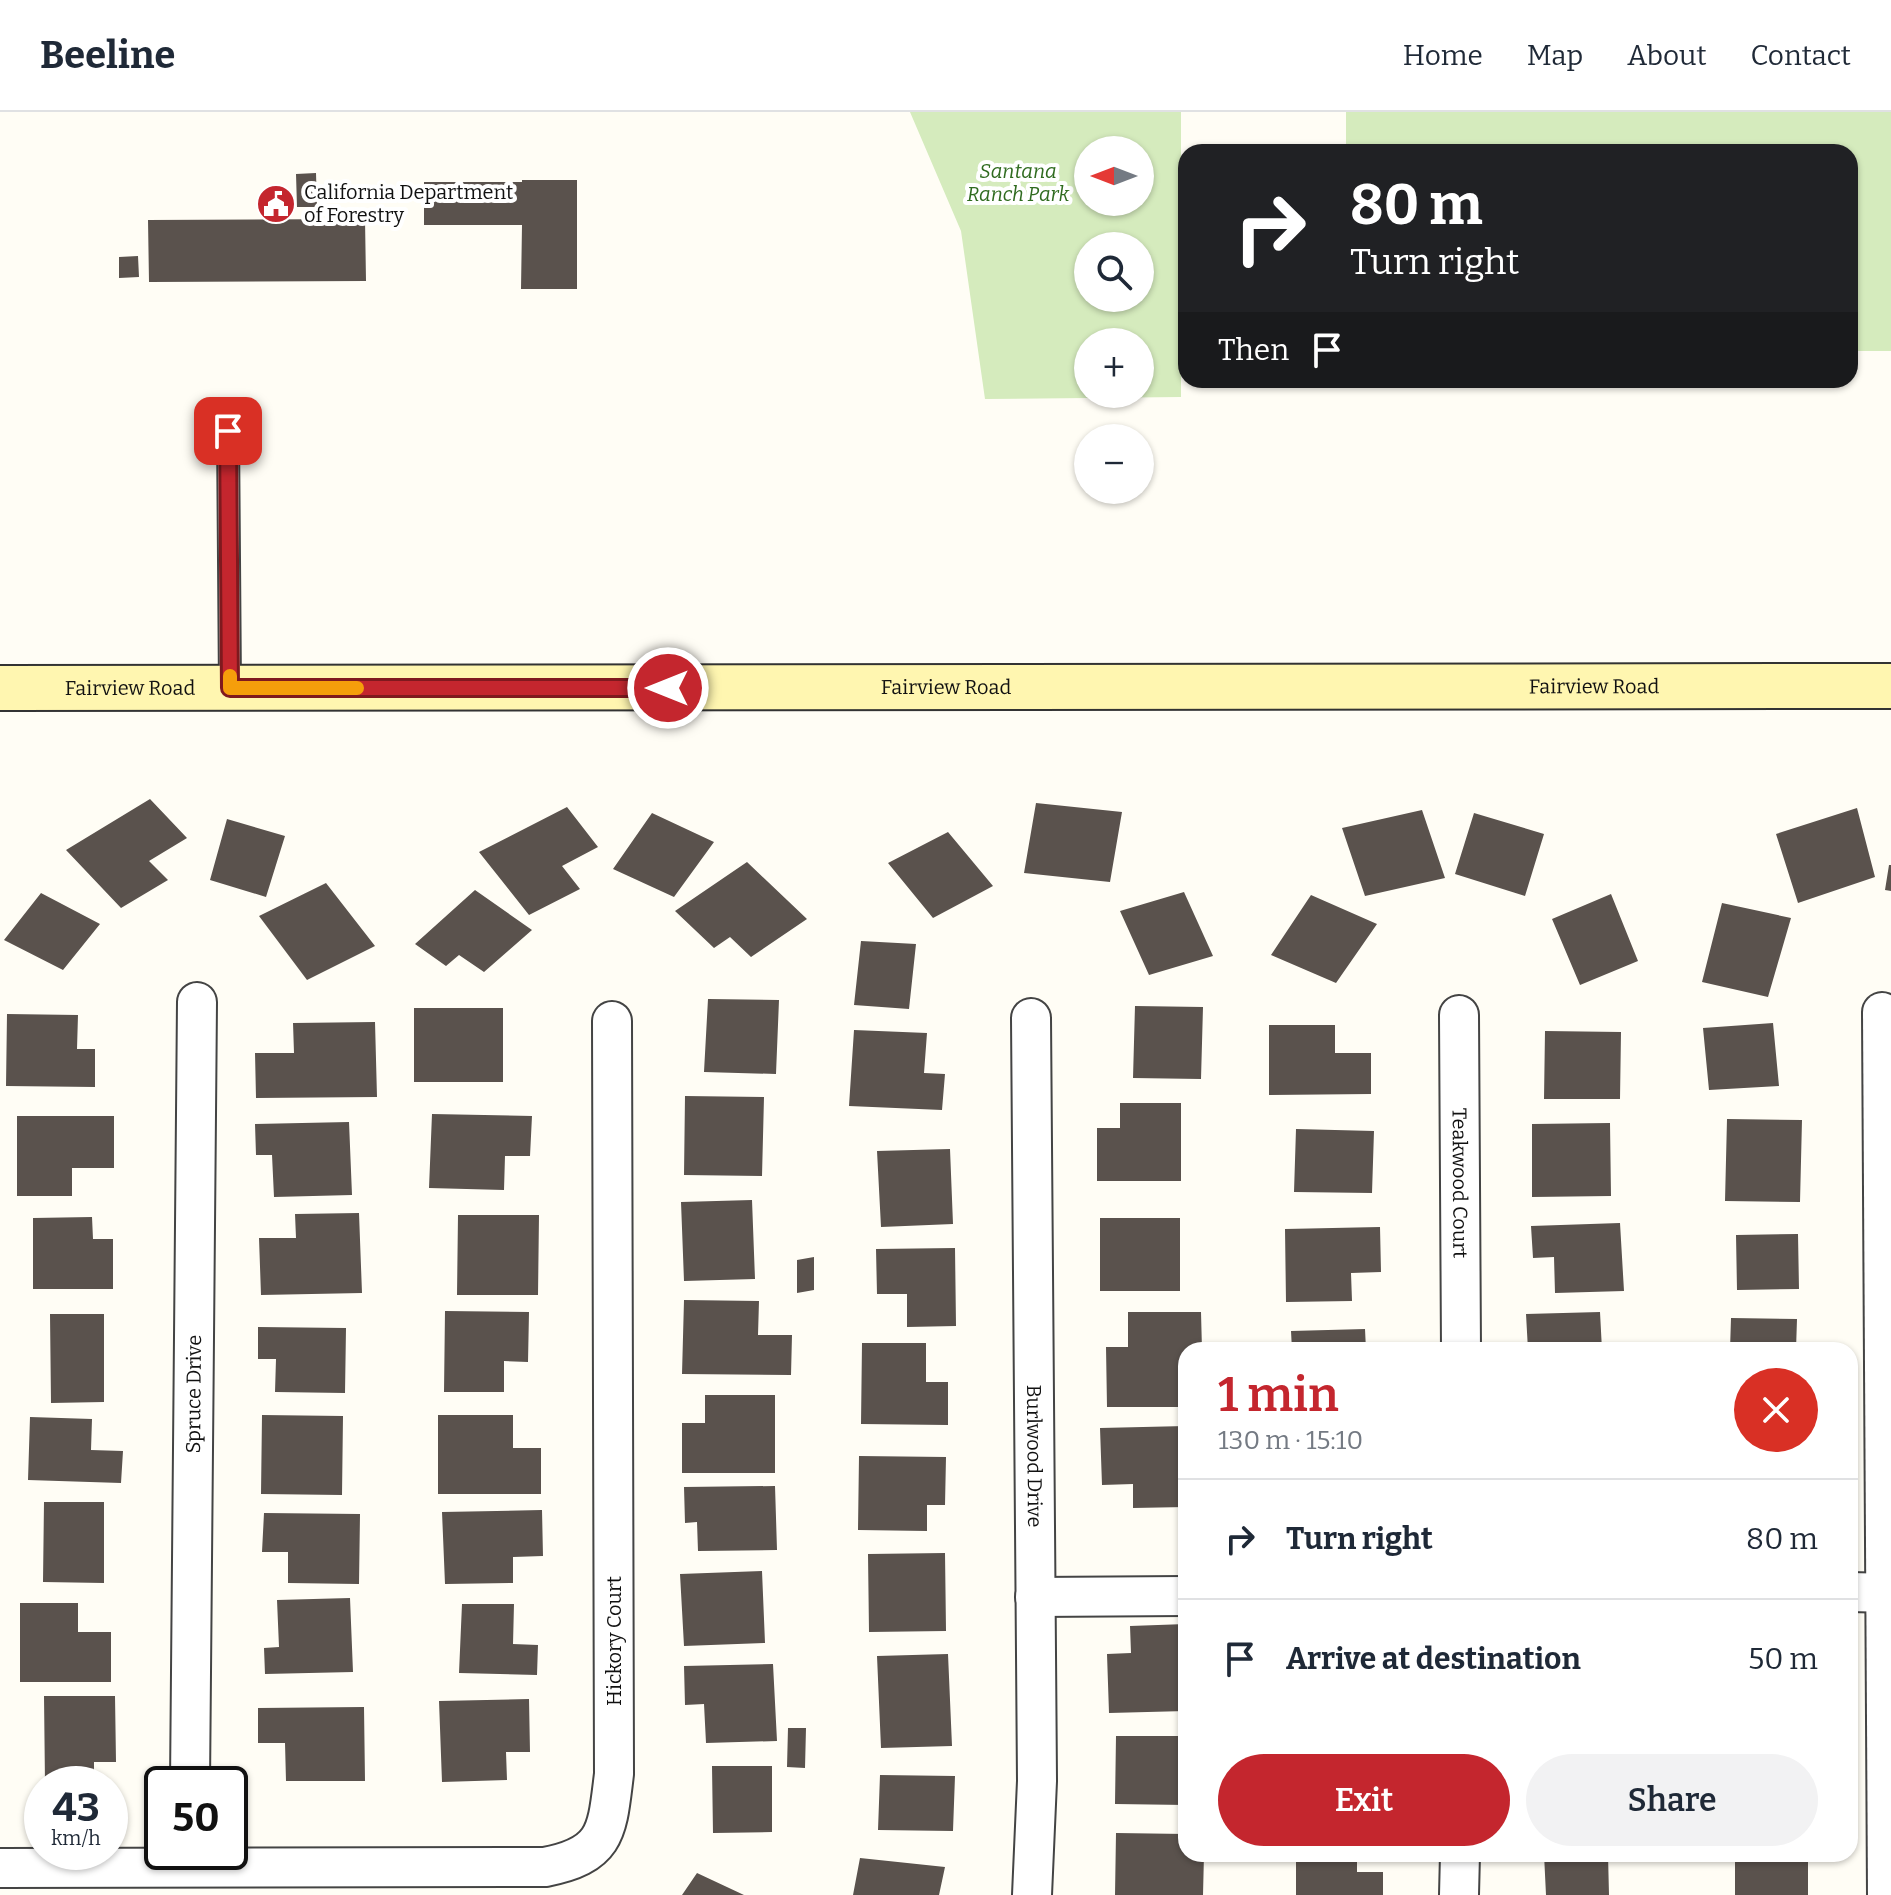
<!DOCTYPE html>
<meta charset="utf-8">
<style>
:root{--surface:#fff;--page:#f2f2f3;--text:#1f2937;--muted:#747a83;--line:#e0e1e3;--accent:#c4262e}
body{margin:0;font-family:Bitter,serif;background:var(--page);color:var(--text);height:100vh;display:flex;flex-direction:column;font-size:30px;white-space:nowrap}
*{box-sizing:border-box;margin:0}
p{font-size:26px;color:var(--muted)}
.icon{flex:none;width:44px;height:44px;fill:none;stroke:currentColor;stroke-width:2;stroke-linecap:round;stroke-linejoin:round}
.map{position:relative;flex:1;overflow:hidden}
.details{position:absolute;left:1178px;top:1230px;width:680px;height:520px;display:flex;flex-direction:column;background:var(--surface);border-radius:24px;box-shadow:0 2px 6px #0004}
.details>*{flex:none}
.hud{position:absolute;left:1178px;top:32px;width:680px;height:244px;border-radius:24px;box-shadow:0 2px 6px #0004;background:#202124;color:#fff;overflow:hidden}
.needle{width:52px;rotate:270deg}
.tools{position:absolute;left:1074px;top:24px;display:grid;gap:16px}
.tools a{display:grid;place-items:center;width:80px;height:80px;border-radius:50%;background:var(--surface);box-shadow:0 2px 6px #0004;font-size:40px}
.speed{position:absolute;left:24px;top:1654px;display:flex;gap:16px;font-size:40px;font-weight:700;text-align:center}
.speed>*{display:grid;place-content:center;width:104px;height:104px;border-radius:50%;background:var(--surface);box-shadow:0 2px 6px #0004;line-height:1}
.speed small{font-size:20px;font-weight:400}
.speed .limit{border:4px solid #111;border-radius:12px;background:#fff;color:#111}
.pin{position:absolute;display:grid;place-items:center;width:68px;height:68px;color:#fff;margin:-34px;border-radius:16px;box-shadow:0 4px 12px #0006}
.me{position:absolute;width:88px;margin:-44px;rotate:270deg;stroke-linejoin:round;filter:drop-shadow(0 0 6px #0008)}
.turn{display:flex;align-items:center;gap:28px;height:168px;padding:0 40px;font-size:36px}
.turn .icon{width:104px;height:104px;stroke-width:2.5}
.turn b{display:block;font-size:56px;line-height:68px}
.then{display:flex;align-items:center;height:76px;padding:0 40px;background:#0003;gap:16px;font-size:30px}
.round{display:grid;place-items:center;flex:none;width:84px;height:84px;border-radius:42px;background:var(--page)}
.overview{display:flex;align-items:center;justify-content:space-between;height:136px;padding:0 40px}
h1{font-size:48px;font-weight:600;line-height:60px;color:var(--accent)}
.cta{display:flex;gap:16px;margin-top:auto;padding:16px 40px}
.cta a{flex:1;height:92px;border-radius:48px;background:var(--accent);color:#fff;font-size:32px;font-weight:600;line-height:92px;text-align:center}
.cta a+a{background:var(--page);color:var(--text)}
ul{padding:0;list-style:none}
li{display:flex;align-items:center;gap:24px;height:120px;padding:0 40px;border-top:2px solid var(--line)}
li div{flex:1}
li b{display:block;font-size:30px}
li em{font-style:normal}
header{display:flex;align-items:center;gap:48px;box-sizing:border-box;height:112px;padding:0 40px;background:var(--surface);border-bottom:2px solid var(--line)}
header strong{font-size:38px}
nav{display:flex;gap:44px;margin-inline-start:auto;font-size:28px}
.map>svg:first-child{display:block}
.green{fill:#d5ebbd;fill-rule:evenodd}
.building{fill:#5a524d}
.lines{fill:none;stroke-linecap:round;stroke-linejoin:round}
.service-casing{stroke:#444;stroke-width:24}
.minor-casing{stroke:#444;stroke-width:42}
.secondary-casing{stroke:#333;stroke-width:48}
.service{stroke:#fff;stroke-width:20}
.minor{stroke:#fff;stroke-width:38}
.secondary{stroke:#fff6b0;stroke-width:44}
.route-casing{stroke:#7f191e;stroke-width:20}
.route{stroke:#c4262e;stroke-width:14}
.slow{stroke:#f59e0b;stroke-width:14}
.labels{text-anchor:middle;stroke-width:8;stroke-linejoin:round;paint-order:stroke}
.park-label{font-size:20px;font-style:italic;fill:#2f6b1f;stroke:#fff}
.poi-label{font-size:20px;fill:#111;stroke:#fff;text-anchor:start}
.street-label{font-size:20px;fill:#111;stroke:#fff}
</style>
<header>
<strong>Beeline</strong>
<nav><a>Home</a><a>Map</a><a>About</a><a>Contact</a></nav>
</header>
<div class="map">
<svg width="1891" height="1783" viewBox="0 0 1891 1783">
<rect width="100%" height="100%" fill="#fffdf5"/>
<path class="green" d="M 910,0 L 1181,0 L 1181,285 L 985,287 L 961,119 ZM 1088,38 L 1140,38 L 1140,90 L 1088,90 ZM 1088,134 L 1140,134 L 1140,186 L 1088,186 ZM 1088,230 L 1140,230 L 1140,282 L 1088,282 Z
M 1346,0 L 1891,0 L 1891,239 L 1850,239 L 1850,40 L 1346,40 Z"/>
<path class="building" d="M 316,61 L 317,95 L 297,95 L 296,62 Z
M 522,68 L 577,68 L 577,177 L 521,177 L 522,113 L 424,113 L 424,70 L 522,70 Z
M 365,107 L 366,169 L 149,170 L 148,108 Z
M 138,144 L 139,165 L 119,166 L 119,145 Z
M 150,687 L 187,726 L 149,749 L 168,768 L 121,796 L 66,738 Z
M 1036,691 L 1122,700 L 1110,770 L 1024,761 Z
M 567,695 L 598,735 L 562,754 L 580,777 L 529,803 L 479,740 Z
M 1857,696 L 1875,765 L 1798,791 L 1776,722 Z
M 1422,698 L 1445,766 L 1365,784 L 1342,716 Z
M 652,701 L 714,730 L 674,785 L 613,757 Z
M 1474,701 L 1544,722 L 1525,784 L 1455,762 Z
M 227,707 L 285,724 L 266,785 L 210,768 Z
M 948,720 L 993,774 L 933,806 L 888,751 Z
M 747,750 L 807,807 L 751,845 L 730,825 L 714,836 L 675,799 Z
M 1889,753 L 1891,753 L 1891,779 L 1885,778 Z
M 326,771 L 375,834 L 307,868 L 259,804 Z
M 475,778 L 532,818 L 484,860 L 459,843 L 446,854 L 415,832 Z
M 1184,780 L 1213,844 L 1149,863 L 1120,799 Z
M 41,781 L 100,812 L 63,858 L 4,828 Z
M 1611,782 L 1638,849 L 1580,873 L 1552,807 Z
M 1311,783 L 1377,812 L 1336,871 L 1271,843 Z
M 1722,791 L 1791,806 L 1768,885 L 1702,870 Z
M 861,829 L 916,832 L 909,897 L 854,893 Z
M 708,887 L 779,888 L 776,962 L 704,960 Z
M 1135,894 L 1203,895 L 1201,967 L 1133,966 Z
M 414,896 L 503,896 L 503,970 L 414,970 Z
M 7,902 L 78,903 L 77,937 L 95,937 L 95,975 L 6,974 Z
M 375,910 L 377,985 L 256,986 L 255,941 L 294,941 L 293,911 Z
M 1773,911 L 1779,974 L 1709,978 L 1703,916 Z
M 1269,913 L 1335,913 L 1335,941 L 1371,941 L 1371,982 L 1269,983 Z
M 854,918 L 927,921 L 924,961 L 945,962 L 942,998 L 849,994 Z
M 1545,919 L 1621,920 L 1620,987 L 1544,987 Z
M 685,984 L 764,985 L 762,1064 L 684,1063 Z
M 1120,991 L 1181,991 L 1181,1069 L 1097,1069 L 1097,1016 L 1120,1016 Z
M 432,1002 L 532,1004 L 530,1044 L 505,1044 L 504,1078 L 429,1076 Z
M 17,1004 L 114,1004 L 114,1056 L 72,1056 L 72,1084 L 17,1084 Z
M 1727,1007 L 1802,1008 L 1800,1090 L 1725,1089 Z
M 349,1010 L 352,1083 L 274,1085 L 272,1043 L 256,1043 L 255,1012 Z
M 1610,1011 L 1611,1084 L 1532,1085 L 1532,1012 Z
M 1296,1017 L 1374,1019 L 1372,1081 L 1294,1080 Z
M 950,1037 L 953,1112 L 881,1115 L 877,1039 Z
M 752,1088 L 755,1167 L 684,1169 L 681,1090 Z
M 359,1101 L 362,1181 L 261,1183 L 259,1126 L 296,1126 L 295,1102 Z
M 458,1103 L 539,1103 L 538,1183 L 457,1183 Z
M 92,1105 L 93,1127 L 113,1127 L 113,1177 L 33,1177 L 33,1106 Z
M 1100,1106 L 1180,1106 L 1180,1179 L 1100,1179 Z
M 1620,1111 L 1624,1179 L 1555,1181 L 1554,1145 L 1533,1146 L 1531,1114 Z
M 1380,1115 L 1381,1160 L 1351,1161 L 1352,1189 L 1286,1190 L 1285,1117 Z
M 1798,1122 L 1799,1177 L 1737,1178 L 1736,1123 Z
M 955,1136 L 956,1214 L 907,1215 L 907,1182 L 877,1182 L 876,1137 Z
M 814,1145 L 814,1178 L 797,1181 L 797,1148 Z
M 684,1188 L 759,1189 L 758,1223 L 792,1223 L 791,1263 L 682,1262 Z
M 445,1199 L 529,1200 L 528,1250 L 504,1249 L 504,1280 L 444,1280 Z
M 1128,1200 L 1201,1200 L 1202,1238 L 1186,1238 L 1186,1295 L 1107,1295 L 1106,1235 L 1128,1235 Z
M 1600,1200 L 1602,1238 L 1528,1238 L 1526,1202 Z
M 50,1202 L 104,1202 L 104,1290 L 51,1291 Z
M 1731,1206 L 1797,1207 L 1796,1238 L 1730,1238 Z
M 258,1215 L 346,1216 L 345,1281 L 275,1280 L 276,1247 L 258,1247 Z
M 1365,1217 L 1366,1238 L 1292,1238 L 1291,1219 Z
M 862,1231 L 926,1231 L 926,1270 L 948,1270 L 948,1313 L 861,1312 Z
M 705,1283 L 775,1283 L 775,1361 L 682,1361 L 682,1311 L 705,1311 Z
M 262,1303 L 343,1304 L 342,1383 L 261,1382 Z
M 438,1303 L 513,1303 L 513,1336 L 541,1336 L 541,1382 L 438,1382 Z
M 30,1305 L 92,1307 L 91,1338 L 123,1339 L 121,1371 L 28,1368 Z
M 1186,1314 L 1186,1395 L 1133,1396 L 1133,1372 L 1102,1373 L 1100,1316 Z
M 859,1344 L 946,1345 L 945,1393 L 927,1393 L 927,1419 L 858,1418 Z
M 775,1374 L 777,1438 L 698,1439 L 697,1410 L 685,1411 L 684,1375 Z
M 44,1390 L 104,1390 L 104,1471 L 43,1470 Z
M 542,1398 L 543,1444 L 513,1445 L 513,1471 L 445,1472 L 442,1400 Z
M 264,1401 L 360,1402 L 359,1472 L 288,1471 L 288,1440 L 262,1440 Z
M 945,1441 L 946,1519 L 869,1520 L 868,1442 Z
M 762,1459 L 765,1531 L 684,1534 L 680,1462 Z
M 350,1486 L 353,1560 L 265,1562 L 264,1536 L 279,1535 L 277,1488 Z
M 20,1491 L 78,1491 L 78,1520 L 111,1520 L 111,1570 L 20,1570 Z
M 462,1492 L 514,1492 L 513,1532 L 538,1533 L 537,1563 L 459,1561 Z
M 1186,1512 L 1186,1599 L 1109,1601 L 1107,1542 L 1131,1541 L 1130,1514 Z
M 948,1542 L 952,1634 L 881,1636 L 877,1544 Z
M 773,1552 L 777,1629 L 706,1631 L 704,1592 L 685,1593 L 684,1554 Z
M 44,1584 L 115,1584 L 116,1650 L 94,1650 L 94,1672 L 45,1672 Z
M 529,1587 L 530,1640 L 506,1640 L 507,1668 L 442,1670 L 439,1589 Z
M 364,1595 L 365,1669 L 286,1669 L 285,1631 L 258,1631 L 258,1596 Z
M 788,1616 L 806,1616 L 805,1656 L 787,1655 Z
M 1116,1624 L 1186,1624 L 1186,1693 L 1115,1692 Z
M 712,1654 L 772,1654 L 772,1720 L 713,1721 Z
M 880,1663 L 955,1664 L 953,1719 L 878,1718 Z
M 1116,1721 L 1186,1722 L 1186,1742 L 1204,1742 L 1203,1783 L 1115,1783 Z
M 1296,1742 L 1357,1742 L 1357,1760 L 1383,1760 L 1383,1783 L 1296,1783 Z
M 1544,1742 L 1608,1742 L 1609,1783 L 1546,1783 Z
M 1735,1742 L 1808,1742 L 1808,1783 L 1735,1783 Z
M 860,1746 L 945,1755 L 939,1783 L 853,1783 Z
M 697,1761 L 744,1783 L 682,1783 Z"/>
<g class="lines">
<defs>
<path id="service" d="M 228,319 L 230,576"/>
<g id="minor">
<path d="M 1882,900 L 1887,1783"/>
<path id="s1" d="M 1459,903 L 1461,1238"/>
<path id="s2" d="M 1031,906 L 1037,1669 L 1032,1783"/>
<path d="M 1850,1480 L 1891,1481"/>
<path d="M 1035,1485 L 1186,1484"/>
<path id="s3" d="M 190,1672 L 197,890"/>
<path d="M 0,1756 L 545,1755 C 608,1743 607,1718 614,1662 L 612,909"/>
<path d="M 1459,1783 L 1460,1742"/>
</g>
<g id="secondary">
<path id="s4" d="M 0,576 L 1891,574"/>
</g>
</defs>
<use href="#service" class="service-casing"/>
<use href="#minor" class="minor-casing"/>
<use href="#secondary" class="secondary-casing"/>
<use href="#service" class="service"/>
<use href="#minor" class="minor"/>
<use href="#secondary" class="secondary"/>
</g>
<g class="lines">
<defs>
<path id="route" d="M 228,319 L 230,576 L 668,576"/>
</defs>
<use href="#route" class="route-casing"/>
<use href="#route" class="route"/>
<path class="slow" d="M 230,564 L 230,576 L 357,576"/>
</g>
<defs>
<symbol id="civic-disc" viewBox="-11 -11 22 22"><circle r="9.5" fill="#c4262e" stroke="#fff"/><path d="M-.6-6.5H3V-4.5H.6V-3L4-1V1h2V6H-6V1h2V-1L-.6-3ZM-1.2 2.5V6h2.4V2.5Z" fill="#fff"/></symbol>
</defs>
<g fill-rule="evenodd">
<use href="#civic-disc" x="254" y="70" width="44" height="44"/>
</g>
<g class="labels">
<g class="park-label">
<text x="1018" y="66">Santana<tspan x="1018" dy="23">Ranch Park</tspan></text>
</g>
<g class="poi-label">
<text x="304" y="87">California Department<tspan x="304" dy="23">of Forestry</tspan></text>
</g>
<g class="street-label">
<text dy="7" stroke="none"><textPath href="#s4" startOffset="1594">Fairview Road</textPath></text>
<text dy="7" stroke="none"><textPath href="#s4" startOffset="130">Fairview Road</textPath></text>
<text dy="7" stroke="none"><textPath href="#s4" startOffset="946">Fairview Road</textPath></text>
<text dy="7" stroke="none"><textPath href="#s1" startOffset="168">Teakwood Court</textPath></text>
<text dy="7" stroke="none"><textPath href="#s3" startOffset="390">Spruce Drive</textPath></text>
<text dy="7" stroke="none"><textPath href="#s2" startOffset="438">Burlwood Drive</textPath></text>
<text transform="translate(614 1529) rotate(-90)" y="7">Hickory Court</text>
</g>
</g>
</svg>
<div class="tools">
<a><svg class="needle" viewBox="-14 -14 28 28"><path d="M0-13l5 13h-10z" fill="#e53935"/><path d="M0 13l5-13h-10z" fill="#747a83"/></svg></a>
<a><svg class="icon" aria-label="search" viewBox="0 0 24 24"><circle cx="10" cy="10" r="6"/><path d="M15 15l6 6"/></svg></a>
<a>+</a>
<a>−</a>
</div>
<div class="speed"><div>43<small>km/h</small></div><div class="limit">50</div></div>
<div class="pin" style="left:228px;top:319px;background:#d93025"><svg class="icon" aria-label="arrive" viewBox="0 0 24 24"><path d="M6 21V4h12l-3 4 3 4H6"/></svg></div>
<svg class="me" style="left:668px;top:576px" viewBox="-20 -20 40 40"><circle r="17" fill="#c4262e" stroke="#fff" stroke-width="3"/><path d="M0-11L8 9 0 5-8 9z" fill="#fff"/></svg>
<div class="hud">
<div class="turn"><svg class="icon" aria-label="right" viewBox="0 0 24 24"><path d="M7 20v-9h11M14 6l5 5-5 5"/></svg><div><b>80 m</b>Turn right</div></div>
<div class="then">Then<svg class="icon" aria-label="arrive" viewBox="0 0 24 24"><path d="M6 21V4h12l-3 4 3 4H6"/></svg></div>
</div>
<section class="details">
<div class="overview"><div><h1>1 min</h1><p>130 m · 15:10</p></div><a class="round" style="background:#d93025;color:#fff"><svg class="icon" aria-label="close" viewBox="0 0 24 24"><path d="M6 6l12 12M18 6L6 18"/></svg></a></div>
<ul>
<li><svg class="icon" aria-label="right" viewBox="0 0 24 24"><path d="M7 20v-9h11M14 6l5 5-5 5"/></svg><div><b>Turn right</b></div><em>80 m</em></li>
<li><svg class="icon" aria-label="arrive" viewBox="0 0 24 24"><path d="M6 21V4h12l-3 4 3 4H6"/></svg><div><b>Arrive at destination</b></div><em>50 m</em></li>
</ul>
<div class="cta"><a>Exit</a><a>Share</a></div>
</section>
</div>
